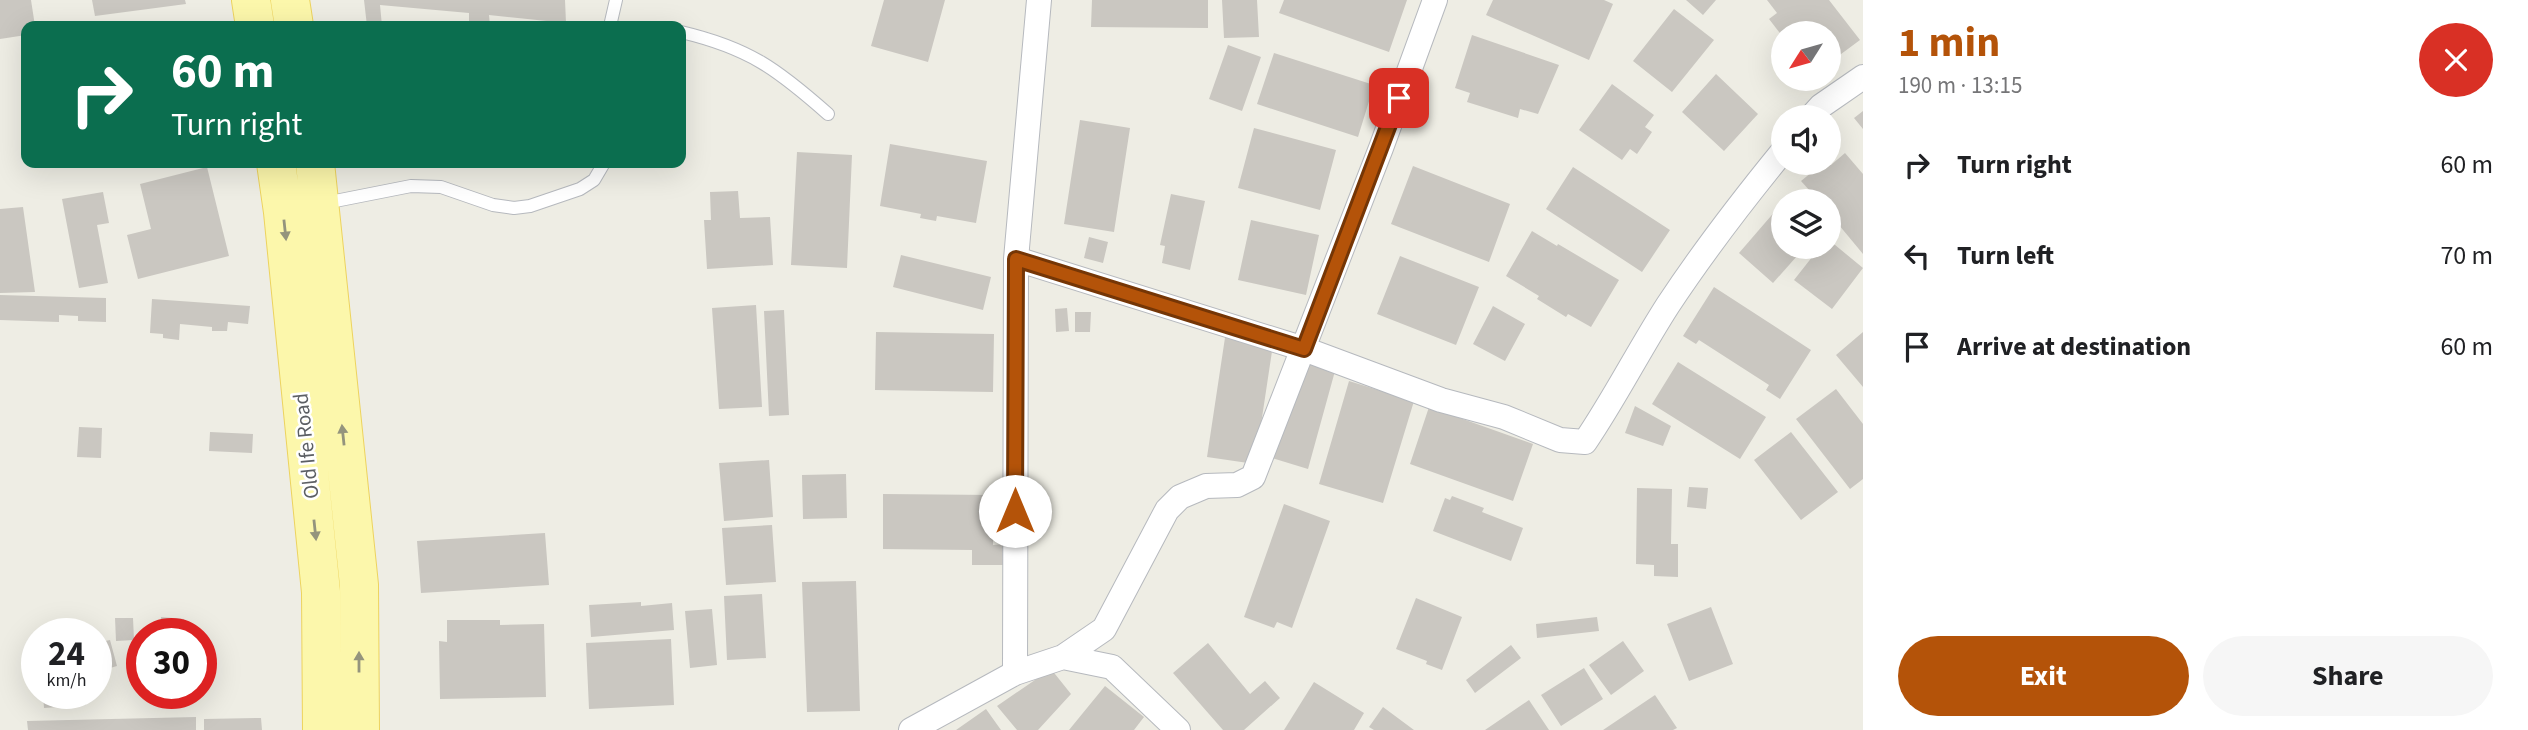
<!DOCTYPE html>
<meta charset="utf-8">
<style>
:root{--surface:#fff;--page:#f6f6f6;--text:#202124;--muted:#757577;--accent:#b45309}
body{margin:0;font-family:"Source Sans 3",sans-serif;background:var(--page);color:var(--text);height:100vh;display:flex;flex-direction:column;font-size:26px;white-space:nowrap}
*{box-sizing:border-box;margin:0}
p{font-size:23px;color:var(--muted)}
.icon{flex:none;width:38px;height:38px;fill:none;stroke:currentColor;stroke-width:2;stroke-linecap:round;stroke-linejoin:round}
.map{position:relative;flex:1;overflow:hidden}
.details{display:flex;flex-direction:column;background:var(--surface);width:665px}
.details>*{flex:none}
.banner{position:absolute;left:21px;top:21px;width:665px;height:147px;border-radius:14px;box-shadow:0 7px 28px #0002;background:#0b6e4f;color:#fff;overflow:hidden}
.needle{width:46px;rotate:233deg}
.buttons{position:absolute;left:1771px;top:21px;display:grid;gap:14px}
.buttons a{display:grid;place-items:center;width:70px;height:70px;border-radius:50%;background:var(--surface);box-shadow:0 7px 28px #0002;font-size:35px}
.speed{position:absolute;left:21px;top:618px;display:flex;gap:14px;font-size:35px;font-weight:700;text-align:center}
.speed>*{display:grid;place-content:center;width:91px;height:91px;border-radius:50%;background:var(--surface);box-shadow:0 7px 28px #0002;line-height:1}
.speed small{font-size:18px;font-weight:400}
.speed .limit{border:10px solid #d22;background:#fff;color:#111}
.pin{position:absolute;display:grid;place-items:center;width:60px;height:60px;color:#fff;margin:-30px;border-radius:14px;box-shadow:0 4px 10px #0006}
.me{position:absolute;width:77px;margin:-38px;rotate:0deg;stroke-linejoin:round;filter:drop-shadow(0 0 5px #0008)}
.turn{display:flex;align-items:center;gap:24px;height:147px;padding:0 35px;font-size:32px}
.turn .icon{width:91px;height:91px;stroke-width:2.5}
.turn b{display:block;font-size:49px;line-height:60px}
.round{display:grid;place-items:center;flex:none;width:74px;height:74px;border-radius:37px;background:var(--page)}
.head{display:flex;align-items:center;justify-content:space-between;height:119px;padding:0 35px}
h1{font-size:42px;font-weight:700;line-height:52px;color:var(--accent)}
.action{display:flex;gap:14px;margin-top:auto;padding:14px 35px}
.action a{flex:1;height:80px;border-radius:42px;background:var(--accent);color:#fff;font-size:28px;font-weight:700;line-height:80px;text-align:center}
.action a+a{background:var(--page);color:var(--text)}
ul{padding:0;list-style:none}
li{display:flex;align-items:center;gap:21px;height:91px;padding:0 35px}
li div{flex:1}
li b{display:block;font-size:26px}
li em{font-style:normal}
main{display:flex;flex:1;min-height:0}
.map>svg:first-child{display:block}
.building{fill:#cac7c1}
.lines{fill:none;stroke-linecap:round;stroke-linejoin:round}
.service-casing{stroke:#b6b9be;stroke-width:14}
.minor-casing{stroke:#b6b9be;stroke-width:26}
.primary-casing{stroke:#edd35e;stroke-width:40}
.service{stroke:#fff;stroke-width:12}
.minor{stroke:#fff;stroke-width:24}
.primary{stroke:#fcf7ab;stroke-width:38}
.oneway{fill:#94947d}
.route-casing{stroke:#753606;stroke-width:18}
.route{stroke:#b45309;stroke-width:12}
.labels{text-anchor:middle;stroke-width:5;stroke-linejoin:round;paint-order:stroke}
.street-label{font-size:21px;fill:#5c5f64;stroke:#fff}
</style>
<main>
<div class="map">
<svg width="1863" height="730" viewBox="0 0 1863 730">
<rect width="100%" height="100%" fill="#eeede4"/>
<path class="building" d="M 0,0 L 31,0 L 35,26 L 26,26 L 26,35 L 0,39 Z
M 92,0 L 185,0 L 186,4 L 95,16 Z
M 364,0 L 565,0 L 566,23 L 489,15 L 490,26 L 469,26 L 469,13 L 380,5 L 382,26 L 367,26 Z
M 884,0 L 945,0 L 928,62 L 871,46 Z
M 1092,0 L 1208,0 L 1208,28 L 1091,27 Z
M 1222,0 L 1257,0 L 1259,37 L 1224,38 Z
M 1284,0 L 1407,0 L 1389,52 L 1279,13 Z
M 1493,0 L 1604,0 L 1613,4 L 1589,60 L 1486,15 Z
M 1686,0 L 1716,0 L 1703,15 Z
M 1767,0 L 1829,0 L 1860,40 L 1829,63 L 1829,33 L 1783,33 L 1783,37 L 1769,19 L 1777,13 Z
M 1674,9 L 1714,40 L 1672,92 L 1633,61 Z
M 1472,35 L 1559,65 L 1538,114 L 1520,109 L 1518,118 L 1467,102 L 1470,93 L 1455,88 Z
M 1228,45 L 1261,57 L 1242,111 L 1209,99 Z
M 1274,53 L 1374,85 L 1358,137 L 1257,104 Z
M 1716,74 L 1758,114 L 1724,151 L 1682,112 Z
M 1612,84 L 1654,115 L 1645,127 L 1652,132 L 1637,154 L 1630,149 L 1622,160 L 1579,130 Z
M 1863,111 L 1863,129 L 1854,118 Z
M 1080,120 L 1130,128 L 1114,232 L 1064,224 Z
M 1254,128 L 1336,150 L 1320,210 L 1238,188 Z
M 890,144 L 987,161 L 976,223 L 937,216 L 936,221 L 920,218 L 921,214 L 880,206 Z
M 797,152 L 852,155 L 847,268 L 791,265 Z
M 1845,153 L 1863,174 L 1863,254 L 1829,213 L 1829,201 L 1819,201 L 1801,181 L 1823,163 L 1831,165 Z
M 1413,166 L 1510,204 L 1489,262 L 1391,224 Z
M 207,167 L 229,256 L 138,279 L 127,235 L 151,229 L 140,184 Z
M 1573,167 L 1670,230 L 1642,272 L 1546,209 Z
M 738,191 L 740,218 L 770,217 L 773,265 L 707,269 L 704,220 L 711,220 L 710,192 Z
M 103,192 L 109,223 L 97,225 L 108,283 L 79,288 L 62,199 Z
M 1171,194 L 1205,201 L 1190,270 L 1162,263 L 1165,246 L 1160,245 Z
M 23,207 L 35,292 L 0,293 L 0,209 Z
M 1777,209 L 1783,215 L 1783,247 L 1805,247 L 1773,283 L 1739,253 Z
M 1251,220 L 1319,235 L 1306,295 L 1238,280 Z
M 1532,231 L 1557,246 L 1558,244 L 1619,280 L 1591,327 L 1568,314 L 1566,317 L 1537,299 L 1539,296 L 1506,276 Z
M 1089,237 L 1108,242 L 1103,263 L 1084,258 Z
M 1829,240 L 1863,268 L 1832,309 L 1794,280 L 1820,247 L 1829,247 Z
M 901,255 L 991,277 L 983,310 L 893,287 Z
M 1400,256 L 1479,287 L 1456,345 L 1377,314 Z
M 1714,287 L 1811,350 L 1780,399 L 1766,390 L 1769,385 L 1699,340 L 1696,344 L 1683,336 Z
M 0,295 L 106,298 L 106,322 L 78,321 L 78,316 L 59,315 L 59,322 L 0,320 Z
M 152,299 L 250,306 L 248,324 L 228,322 L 227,331 L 212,331 L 212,327 L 180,324 L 179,340 L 163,338 L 163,334 L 150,333 Z
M 756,305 L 762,407 L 719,409 L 712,308 Z
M 1493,306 L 1525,324 L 1505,361 L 1473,344 Z
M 1067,308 L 1069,331 L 1056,332 L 1055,309 Z
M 784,310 L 789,415 L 769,416 L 764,311 Z
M 1075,312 L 1091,312 L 1090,332 L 1075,332 Z
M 1226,331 L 1274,338 L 1255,464 L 1207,457 Z
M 876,332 L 994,334 L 993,392 L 875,390 Z
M 1863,332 L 1863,387 L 1836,355 Z
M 1300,360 L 1335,371 L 1308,469 L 1272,458 Z
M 1678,362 L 1766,417 L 1740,459 L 1652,404 Z
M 1349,381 L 1414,401 L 1383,503 L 1319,484 Z
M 1836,389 L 1863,424 L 1863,479 L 1850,489 L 1796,419 Z
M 1635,406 L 1671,426 L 1663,446 L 1625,433 Z
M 1429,407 L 1533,444 L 1513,501 L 1410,464 Z
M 79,427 L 102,428 L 101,458 L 77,457 Z
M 210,432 L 253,434 L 252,453 L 209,451 Z
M 1791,432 L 1838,492 L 1801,520 L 1754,460 Z
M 769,460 L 773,517 L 724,521 L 719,463 Z
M 846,474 L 847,518 L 803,519 L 802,475 Z
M 1689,487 L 1708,488 L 1706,509 L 1687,507 Z
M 1637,488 L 1672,489 L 1671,544 L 1678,544 L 1678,577 L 1654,576 L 1654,565 L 1636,564 Z
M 883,494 L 993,495 L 993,545 L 1005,544 L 1005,565 L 972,565 L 972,550 L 883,549 Z
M 1452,496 L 1484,508 L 1482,512 L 1523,528 L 1511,561 L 1433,531 L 1445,498 L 1450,500 Z
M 1284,504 L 1330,521 L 1292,628 L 1277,622 L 1274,628 L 1244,617 Z
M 772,525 L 776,582 L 726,585 L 722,528 Z
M 545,533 L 549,585 L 421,593 L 417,541 Z
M 856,581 L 860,711 L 807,712 L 802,582 Z
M 762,594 L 766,658 L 727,660 L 724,596 Z
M 1416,598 L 1462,617 L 1442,670 L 1426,664 L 1427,661 L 1396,649 Z
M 641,602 L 641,606 L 672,603 L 674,630 L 591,637 L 589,605 Z
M 1711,607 L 1733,664 L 1689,681 L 1667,624 Z
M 712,609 L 717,665 L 690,668 L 685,611 Z
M 161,617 L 184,619 L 183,634 L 160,634 Z
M 1597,617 L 1599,631 L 1537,638 L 1536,624 Z
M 115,618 L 133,618 L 134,640 L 116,641 Z
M 447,620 L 500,620 L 500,625 L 544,624 L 546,697 L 440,699 L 439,641 L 447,642 Z
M 671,639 L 674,705 L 589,709 L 586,643 Z
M 110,640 L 117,666 L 100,671 L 96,643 Z
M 1623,641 L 1644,671 L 1611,695 L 1589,665 Z
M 1208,643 L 1250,694 L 1265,681 L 1280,698 L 1244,730 L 1223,730 L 1173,673 Z
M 1511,645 L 1521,658 L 1475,693 L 1466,680 Z
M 1584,668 L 1603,699 L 1561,726 L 1541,695 Z
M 1051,669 L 1071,694 L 1038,730 L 1017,730 L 997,706 Z
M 1314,682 L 1364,713 L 1354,730 L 1284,730 Z
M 1105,686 L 1144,717 L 1134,730 L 1069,730 Z
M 43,693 L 86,693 L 86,705 L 44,708 Z
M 1655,695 L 1677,728 L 1673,730 L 1603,730 Z
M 1529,700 L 1549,730 L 1485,730 Z
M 1383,707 L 1414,730 L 1374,730 L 1369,727 Z
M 986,709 L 1001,730 L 956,730 Z
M 196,717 L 196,730 L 28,730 L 27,721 Z
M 261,718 L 262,730 L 204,730 L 204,719 Z"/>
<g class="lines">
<defs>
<path id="service" d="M 610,26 L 616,0
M 681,32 C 749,48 777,69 828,114
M 325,203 L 411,186 L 441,187 L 493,205 L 514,208 L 530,206 L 580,189 L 594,180 L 604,163"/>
<path id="minor" d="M 1811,117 L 1821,106 L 1863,77
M 1016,259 L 1304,349 L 1441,400 L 1504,417 L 1560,440 L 1585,442 C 1615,398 1639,350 1668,305 C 1703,252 1743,200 1783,151
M 1063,657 L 1112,667 L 1178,730
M 1015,673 L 1016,259 L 1039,0
M 911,730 L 1015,673 L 1063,657 L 1104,629 L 1167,510 L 1180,497 L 1206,486 L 1237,485 L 1253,477 L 1381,148 L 1435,0"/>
<path id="primary" d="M 251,0 L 255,26
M 290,0 L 294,26
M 276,163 L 283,212 L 321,592 L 322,730
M 315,163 L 359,585 L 360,730"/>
</defs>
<use href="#service" class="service-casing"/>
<use href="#minor" class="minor-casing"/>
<use href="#primary" class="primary-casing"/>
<use href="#service" class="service"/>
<use href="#minor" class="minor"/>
<use href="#primary" class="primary"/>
</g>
<defs><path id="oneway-solid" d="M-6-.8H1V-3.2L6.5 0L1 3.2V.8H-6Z" transform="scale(1.75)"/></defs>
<g class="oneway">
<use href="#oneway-solid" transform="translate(285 230) rotate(84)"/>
<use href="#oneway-solid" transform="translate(343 435) rotate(-96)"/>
<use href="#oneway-solid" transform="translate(315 530) rotate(84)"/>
<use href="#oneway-solid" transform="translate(359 662) rotate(-90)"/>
</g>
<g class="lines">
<defs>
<path id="route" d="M 1015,511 L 1016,259 L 1304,349 L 1399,98"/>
</defs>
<use href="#route" class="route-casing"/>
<use href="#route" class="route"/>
</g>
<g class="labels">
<g class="street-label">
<text transform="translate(306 446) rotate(-96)" y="7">Old Ife Road</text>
</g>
</g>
</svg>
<div class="buttons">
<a><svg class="needle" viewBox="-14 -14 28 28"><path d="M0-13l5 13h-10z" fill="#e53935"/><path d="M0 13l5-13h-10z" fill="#757577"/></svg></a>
<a><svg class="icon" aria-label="sound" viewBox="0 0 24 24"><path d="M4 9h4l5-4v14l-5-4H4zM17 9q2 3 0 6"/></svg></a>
<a><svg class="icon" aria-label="layers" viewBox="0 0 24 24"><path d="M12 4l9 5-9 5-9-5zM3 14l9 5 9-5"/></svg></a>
</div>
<div class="speed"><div>24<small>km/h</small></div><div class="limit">30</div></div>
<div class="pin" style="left:1399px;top:98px;background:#d93025"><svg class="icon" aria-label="arrive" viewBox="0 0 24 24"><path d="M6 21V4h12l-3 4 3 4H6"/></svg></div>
<svg class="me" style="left:1015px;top:511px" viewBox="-20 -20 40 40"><circle r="19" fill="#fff"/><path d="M0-13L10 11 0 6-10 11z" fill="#b45309"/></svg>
<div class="banner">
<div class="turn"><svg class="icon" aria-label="right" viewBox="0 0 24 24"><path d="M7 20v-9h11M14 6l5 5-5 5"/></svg><div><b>60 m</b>Turn right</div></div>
</div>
</div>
<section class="details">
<div class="head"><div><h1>1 min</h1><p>190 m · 13:15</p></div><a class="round" style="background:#d93025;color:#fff"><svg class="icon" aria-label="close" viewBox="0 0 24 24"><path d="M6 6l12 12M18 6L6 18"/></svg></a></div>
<ul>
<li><svg class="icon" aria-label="right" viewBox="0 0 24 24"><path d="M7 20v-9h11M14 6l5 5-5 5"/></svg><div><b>Turn right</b></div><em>60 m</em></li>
<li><svg class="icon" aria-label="left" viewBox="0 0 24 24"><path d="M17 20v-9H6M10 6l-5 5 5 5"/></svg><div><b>Turn left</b></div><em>70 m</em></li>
<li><svg class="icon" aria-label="arrive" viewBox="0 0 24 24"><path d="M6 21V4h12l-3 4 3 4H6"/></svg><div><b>Arrive at destination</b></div><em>60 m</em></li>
</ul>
<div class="action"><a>Exit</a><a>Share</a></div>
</section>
</main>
